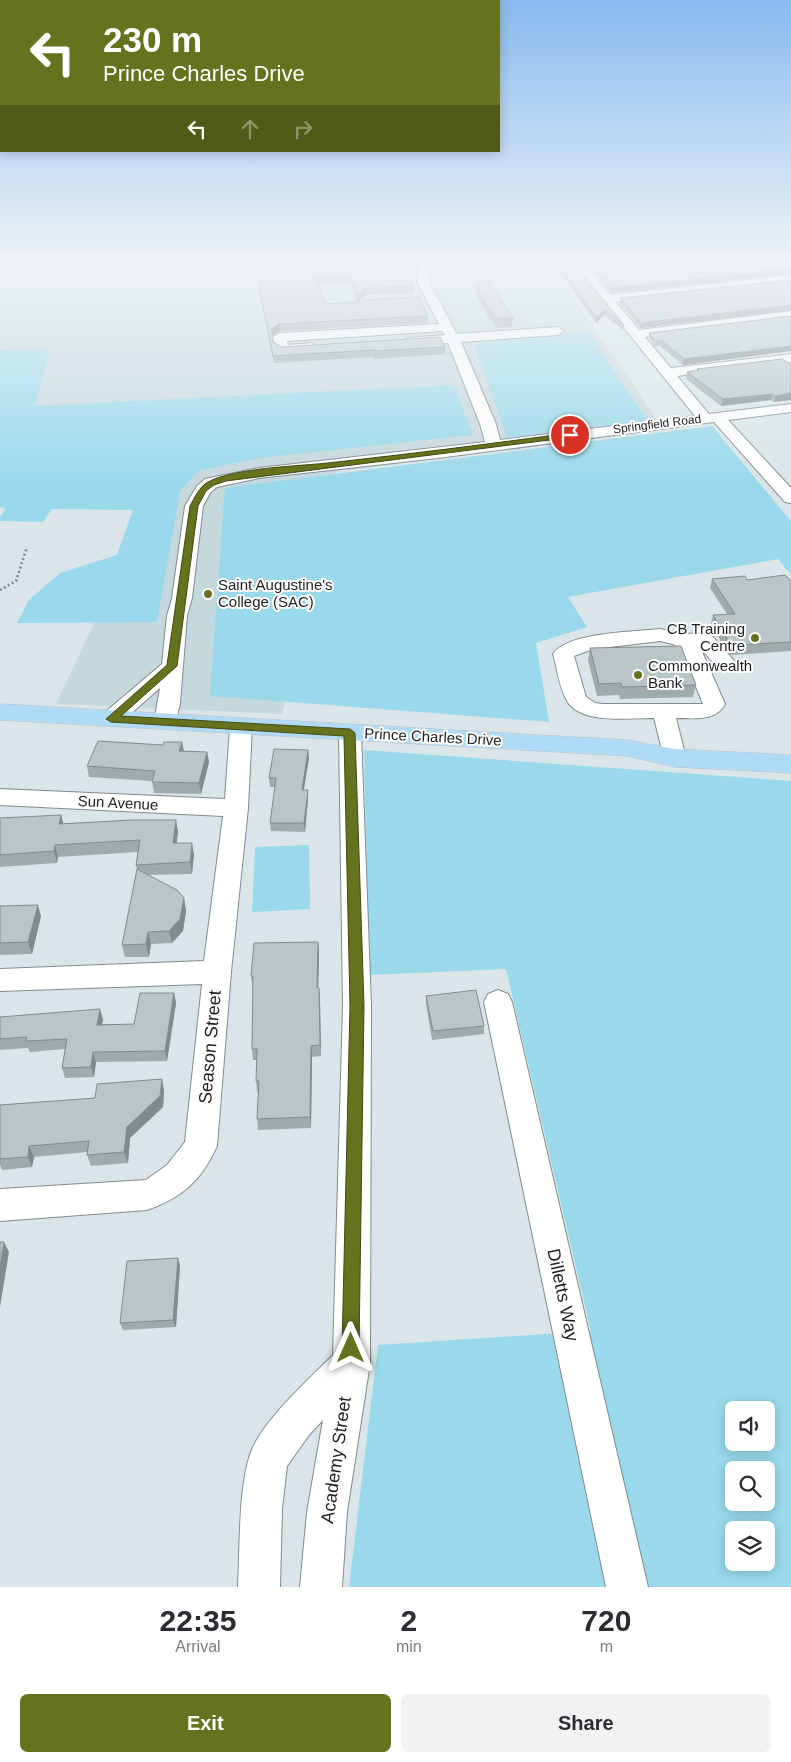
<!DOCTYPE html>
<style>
:root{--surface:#fff;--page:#f2f2f3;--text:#2b2b33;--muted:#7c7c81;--accent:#66721d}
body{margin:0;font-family:Helvetica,sans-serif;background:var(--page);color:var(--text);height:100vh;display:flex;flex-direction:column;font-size:19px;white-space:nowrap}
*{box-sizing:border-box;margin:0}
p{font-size:16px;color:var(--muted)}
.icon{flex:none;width:28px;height:28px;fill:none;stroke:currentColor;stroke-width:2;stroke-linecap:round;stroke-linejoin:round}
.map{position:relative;height:1587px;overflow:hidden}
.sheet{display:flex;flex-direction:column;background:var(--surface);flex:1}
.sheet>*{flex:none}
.guide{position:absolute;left:0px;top:0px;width:500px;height:152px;box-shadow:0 2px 12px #0003;background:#66721d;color:#fff;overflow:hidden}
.fabs{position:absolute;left:725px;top:1401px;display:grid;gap:10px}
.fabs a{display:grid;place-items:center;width:50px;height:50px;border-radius:8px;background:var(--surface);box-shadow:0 2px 12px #0003;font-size:25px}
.pin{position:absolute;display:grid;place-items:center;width:42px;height:42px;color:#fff;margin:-21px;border:2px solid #fff;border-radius:50%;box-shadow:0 1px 5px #0007}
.me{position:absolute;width:55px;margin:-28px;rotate:0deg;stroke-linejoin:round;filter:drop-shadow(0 0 4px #0008)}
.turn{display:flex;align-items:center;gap:18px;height:105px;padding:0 20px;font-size:22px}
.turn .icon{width:65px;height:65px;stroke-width:2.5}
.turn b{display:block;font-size:35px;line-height:42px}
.lanes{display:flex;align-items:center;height:48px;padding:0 20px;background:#0003;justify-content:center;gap:25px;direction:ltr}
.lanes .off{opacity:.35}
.eta{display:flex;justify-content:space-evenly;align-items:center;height:85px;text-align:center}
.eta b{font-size:30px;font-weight:600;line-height:35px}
.action{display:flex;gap:10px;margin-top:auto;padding:10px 20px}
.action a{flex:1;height:58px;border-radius:8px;background:var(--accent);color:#fff;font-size:20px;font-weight:600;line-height:58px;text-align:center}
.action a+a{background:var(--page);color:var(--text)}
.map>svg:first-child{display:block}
.built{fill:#c5d8de}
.green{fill:#99d9eb;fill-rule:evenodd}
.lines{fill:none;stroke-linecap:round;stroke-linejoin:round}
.minor-casing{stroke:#808b8e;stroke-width:2}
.highway-casing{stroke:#bfc0c1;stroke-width:1}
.path{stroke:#81898c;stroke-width:2.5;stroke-dasharray:2 2.5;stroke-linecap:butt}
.minor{fill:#fff;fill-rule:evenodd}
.highway{fill:#b0dbf7;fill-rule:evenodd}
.wall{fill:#a0aaaa;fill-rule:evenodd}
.shaded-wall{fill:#828b8b}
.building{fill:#bac6c6;stroke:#828b8b;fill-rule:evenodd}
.route{fill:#66721d;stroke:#424a13}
.poi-dot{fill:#66721d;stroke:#fff;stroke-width:2}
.labels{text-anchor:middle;stroke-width:4;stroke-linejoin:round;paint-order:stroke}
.far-street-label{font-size:12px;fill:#1b1f20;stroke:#fff}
.poi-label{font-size:15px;fill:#1b1f20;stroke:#fff;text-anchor:start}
.street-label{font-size:15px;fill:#1b1f20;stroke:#fff}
.near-street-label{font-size:18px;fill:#1b1f20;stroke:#fff}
</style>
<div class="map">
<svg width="791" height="1587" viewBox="0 0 791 1587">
<rect width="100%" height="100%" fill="#dae5e9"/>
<path class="built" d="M 11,262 L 549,262 L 664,430 L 335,472 L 282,714 L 56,704 L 161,482 L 0,429 L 0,290 Z"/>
<path class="green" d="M 588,332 L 648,421 L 507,438 L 474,344 Z
M 50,349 L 35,406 L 454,385 L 473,435 L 259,458 L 198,471 L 180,491 L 157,622 L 17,623 L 29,600 L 60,573 L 117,555 L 133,510 L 52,509 L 43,522 L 0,521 L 0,517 L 6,508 L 0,507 L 0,350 Z
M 712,426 L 791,521 L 791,575 L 778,559 L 568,597 L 587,627 L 536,643 L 549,722 L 210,696 L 225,488 Z
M 364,750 L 791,781 L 791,1587 L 349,1587 L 378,1345 L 591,1331 L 506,969 L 369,975 ZM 734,1410 L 766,1410 L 766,1442 L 734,1442 ZM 734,1470 L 766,1470 L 766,1502 L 734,1502 ZM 734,1530 L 766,1530 L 766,1562 L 734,1562 Z
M 309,845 L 310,909 L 252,912 L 255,847 Z"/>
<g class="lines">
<defs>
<path id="minor" d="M 419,262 L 431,262 L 429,282 L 457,334 L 558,327 L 564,331 L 558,335 L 461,342 L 496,424 L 500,440 L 695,416 L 571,262 L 583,262 L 586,265 L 618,262 L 655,262 L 649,265 L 591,272 L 610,295 L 791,275 L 791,283 L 616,302 L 639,330 L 791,311 L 791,319 L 645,337 L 671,368 L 791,354 L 791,362 L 677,376 L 709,414 L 791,404 L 791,412 L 728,420 L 791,488 L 791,503 L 785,502 L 714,422 L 438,458 L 259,478 L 217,487 L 210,493 L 203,506 L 192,598 L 187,616 L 180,703 L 176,722 L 173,727 L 165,729 L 157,727 L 154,722 L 160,688 L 119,724 L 111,726 L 103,724 L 100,719 L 103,714 L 162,664 L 167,616 L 172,598 L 185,506 L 197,486 L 205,479 L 259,468 L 485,442 L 480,424 L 448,343 L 408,346 L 401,342 L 408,338 L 445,335 L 442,331 L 287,341 L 288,345 L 312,343 L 319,347 C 313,353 281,355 275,349 L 273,337 L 280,333 L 439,324 L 417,282 Z
M 660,629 L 683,634 L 704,633 L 711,635 L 737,664 L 734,668 C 718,673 710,658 700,647 L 725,704 C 716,722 693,718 676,718 L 686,758 L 683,763 L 675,765 L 667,763 L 664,758 L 654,718 C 630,718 578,725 566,699 C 559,686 557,668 553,654 C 568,632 634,632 660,629 ZM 660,641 L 673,644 L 681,650 L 703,704 L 603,704 L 595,703 L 586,697 L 574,656 L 593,649 Z
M 241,720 L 249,722 L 252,727 L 248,808 L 231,972 L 217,1146 C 201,1181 183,1197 147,1210 L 0,1221 L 0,1189 L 146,1180 L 167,1165 L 185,1142 L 202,984 L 0,991 L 0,969 L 204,961 L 223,816 L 0,805 L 0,789 L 225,799 L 230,727 L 233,722 Z
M 350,726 L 358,728 L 361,733 L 371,1006 L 370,1363 L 347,1512 L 342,1587 L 300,1587 L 307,1512 L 323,1420 L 309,1435 L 287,1466 L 282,1509 L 280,1587 L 238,1587 C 240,1550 238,1480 253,1447 C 268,1416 308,1380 333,1355 L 343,1006 L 339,733 L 342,728 Z
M 498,990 L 508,994 L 512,1002 L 648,1587 L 606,1587 L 484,1002 L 488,994 Z"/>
<path id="highway" d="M 0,704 L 627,740 L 675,749 L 791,755 L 791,773 L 675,767 L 627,756 L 0,720 Z"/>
</defs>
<use href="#minor" class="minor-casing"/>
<use href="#highway" class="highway-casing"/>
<path class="path" d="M 0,590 L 16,581 L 27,547"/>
<use href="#minor" class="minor"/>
<use href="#highway" class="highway"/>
</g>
<path class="wall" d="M 258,262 L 402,262 L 414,287 L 414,293 L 366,295 L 363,298 L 366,300 L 428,316 L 428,323 L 280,331 L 272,336 L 273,342 L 282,347 L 445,347 L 445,354 L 375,359 L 374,357 L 274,363 L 259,291 L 259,285 L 261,284 ZM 350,282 L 357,302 L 325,304 L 318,284 Z
M 552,262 L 573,262 L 624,325 L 623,330 L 604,315 L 596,323 Z
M 791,262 L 791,274 L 611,293 L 595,273 L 595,268 Z
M 791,280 L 791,310 L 640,328 L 620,303 L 620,298 Z
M 476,286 L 513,318 L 512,327 L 496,328 L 492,320 L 490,320 L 476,294 Z
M 791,316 L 791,351 L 683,365 L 660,346 L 655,346 L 649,338 L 649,333 Z
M 791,365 L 774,402 L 771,400 L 721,406 L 686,379 L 687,372 L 697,371 L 697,369 Z
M 712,579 L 791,581 L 791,651 L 731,655 L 723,645 L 711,624 L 713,615 L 727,614 L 710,588 Z
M 590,648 L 696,685 L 693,697 L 620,699 L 619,695 L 597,696 L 588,660 Z
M 182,742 L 184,751 L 207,752 L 209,762 L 201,794 L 154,793 L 152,781 L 89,777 L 87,766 L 163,745 Z
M 308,750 L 309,758 L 304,790 L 308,790 L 308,799 L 305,832 L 271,831 L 270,823 L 275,787 L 270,787 L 269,778 Z
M 61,815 L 63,824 L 178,831 L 177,843 L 194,854 L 192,874 L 149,875 L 184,898 L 186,911 L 183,931 L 172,943 L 151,944 L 149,957 L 125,957 L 122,945 L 137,870 L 136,865 L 138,852 L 58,857 L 57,863 L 0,867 L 0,818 Z
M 0,906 L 41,916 L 32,954 L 0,955 Z
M 318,942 L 319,953 L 318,988 L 319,988 L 320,999 L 321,1056 L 312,1057 L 311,1128 L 258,1130 L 257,1119 L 258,1092 L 257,1092 L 256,1081 L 257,1060 L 253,1060 L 252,1049 L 253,988 L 251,976 Z
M 174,993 L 176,1003 L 167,1061 L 96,1062 L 94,1077 L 65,1078 L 62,1068 L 65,1049 L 30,1052 L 28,1048 L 0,1050 L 0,1017 L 103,1019 L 102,1024 L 134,1024 Z
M 426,996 L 484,1026 L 484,1034 L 432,1040 L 426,1004 Z
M 162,1079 L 164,1091 L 163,1107 L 130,1138 L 128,1163 L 91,1166 L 87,1155 L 87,1152 L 34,1157 L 32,1167 L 2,1170 L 0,1165 L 0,1105 L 95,1098 Z
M 178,1258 L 180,1266 L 176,1327 L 123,1330 L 120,1323 Z"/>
<path class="shaded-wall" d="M 791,269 L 791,274 L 611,293 L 611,288 Z
M 366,288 L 366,295 L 359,301 L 358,295 Z
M 791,305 L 791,310 L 640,328 L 641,323 Z
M 605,310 L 604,315 L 596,323 L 596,317 Z
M 279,324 L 280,331 L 271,336 L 271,329 Z
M 791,346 L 791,351 L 683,365 L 684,359 Z
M 791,393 L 791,400 L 774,402 L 775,396 Z
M 773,394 L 771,400 L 721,406 L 723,399 Z
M 182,742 L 184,753 L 179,751 Z
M 308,750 L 309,758 L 302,799 L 302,790 Z
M 207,752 L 209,762 L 201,794 L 199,783 Z
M 308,790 L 308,799 L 305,832 L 304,823 Z
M 61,815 L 64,826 L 59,824 Z
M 176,820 L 178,831 L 175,855 L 173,843 Z
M 192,843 L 194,854 L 192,874 L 190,862 Z
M 55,845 L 58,857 L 57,863 L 54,851 Z
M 184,898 L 186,911 L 183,931 L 172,943 L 169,931 Z
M 38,905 L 41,916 L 32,954 L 28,942 Z
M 148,932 L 151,944 L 149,957 L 146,944 Z
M 318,942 L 319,953 L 318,999 L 317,988 Z
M 319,988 L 320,999 L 321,1056 L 320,1045 Z
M 174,993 L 176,1003 L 167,1061 L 165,1051 Z
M 100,1009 L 103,1019 L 100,1035 L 97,1025 Z
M 311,1046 L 312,1057 L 311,1128 L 310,1117 Z
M 93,1052 L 96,1062 L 94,1077 L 91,1067 Z
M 162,1079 L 164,1091 L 163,1107 L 130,1138 L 128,1163 L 124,1152 L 127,1127 Z
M 29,1146 L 34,1157 L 32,1167 L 28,1157 Z
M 4,1242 L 9,1252 L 0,1307 L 0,1267 Z
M 178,1258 L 180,1266 L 176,1327 L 173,1320 Z"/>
<path class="building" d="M 258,262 L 402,262 L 414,287 L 366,288 L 358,295 L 366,300 L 419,297 L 428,316 L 279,324 L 271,329 L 273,342 L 282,347 L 440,337 L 445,347 L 374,351 L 374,350 L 273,356 L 259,285 L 262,284 ZM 350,275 L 360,302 L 325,304 L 316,277 Z
M 556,262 L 573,262 L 624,325 L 605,310 L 596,317 Z
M 650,262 L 791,262 L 791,269 L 611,288 L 595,268 Z
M 487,279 L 513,318 L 497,319 L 492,312 L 490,312 L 476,286 Z
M 791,280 L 791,305 L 641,323 L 620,298 Z
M 791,316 L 791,346 L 684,359 L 661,340 L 656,341 L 649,333 Z
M 782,359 L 791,365 L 791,393 L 775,396 L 773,394 L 723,399 L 687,372 L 699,370 L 697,369 Z
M 785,575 L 791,581 L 791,642 L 733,645 L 725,636 L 713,615 L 735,614 L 712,579 L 745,576 L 747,580 Z
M 681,646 L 696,685 L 622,687 L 621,683 L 599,684 L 590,648 Z
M 98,741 L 163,745 L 164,742 L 182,742 L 179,751 L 207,752 L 199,783 L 152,782 L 155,771 L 87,766 Z
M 274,749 L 308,750 L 302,790 L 308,790 L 304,823 L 270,823 L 276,778 L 269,778 Z
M 61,815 L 59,824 L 132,820 L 176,820 L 173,843 L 192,843 L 190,862 L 136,865 L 140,840 L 55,845 L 54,851 L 0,855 L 0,818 Z
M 137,869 L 177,890 L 184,898 L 180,919 L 169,931 L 148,932 L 146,944 L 122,945 Z
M 38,905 L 28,942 L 0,943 L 0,906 Z
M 318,942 L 317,988 L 319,988 L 320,1045 L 311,1046 L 310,1117 L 257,1119 L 259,1081 L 256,1081 L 257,1049 L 252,1049 L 253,976 L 251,976 L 254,943 Z
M 476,990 L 484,1026 L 433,1031 L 426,996 Z
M 140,993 L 174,993 L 165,1051 L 93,1052 L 91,1067 L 62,1068 L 67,1039 L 26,1041 L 27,1037 L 0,1039 L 0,1017 L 100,1009 L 97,1025 L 134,1024 Z
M 162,1079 L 160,1096 L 127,1127 L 124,1152 L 87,1155 L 89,1141 L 29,1146 L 28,1157 L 0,1159 L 0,1105 L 95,1098 L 97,1084 Z
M 0,1242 L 4,1242 L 0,1267 Z
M 178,1258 L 173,1320 L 120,1323 L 127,1261 Z"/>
<linearGradient id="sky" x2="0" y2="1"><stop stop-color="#89baef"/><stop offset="0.54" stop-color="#eef3f5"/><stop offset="1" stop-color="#eef3f5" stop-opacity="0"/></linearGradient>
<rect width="791" height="484" fill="url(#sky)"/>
<path class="route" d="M 570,433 L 573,434 L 573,437 L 226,481 L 214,485 L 206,491 L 198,506 L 177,666 L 121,716 L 350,729 L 355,733 L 364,1006 L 359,1348 L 357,1354 L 351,1357 L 344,1354 L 342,1348 L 350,1006 L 344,736 L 111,722 L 106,719 L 167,665 L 190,506 C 195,497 199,487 208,482 C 233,468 299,466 328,463 C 409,454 490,444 570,433 Z"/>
<g class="poi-dot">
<circle cx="208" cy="594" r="5"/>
<circle cx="755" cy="638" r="5"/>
<circle cx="638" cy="675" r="5"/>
</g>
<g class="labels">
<g class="far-street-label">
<text transform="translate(657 424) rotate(-7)" y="4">Springfield Road</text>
</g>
<g class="poi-label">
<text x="218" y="590">Saint Augustine's<tspan x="218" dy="17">College (SAC)</tspan></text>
<text x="745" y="634" text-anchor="end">CB Training<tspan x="745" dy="17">Centre</tspan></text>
<text x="648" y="671">Commonwealth<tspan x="648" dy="17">Bank</tspan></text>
</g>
<g class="street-label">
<text transform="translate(433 737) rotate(3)" y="5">Prince Charles Drive</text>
<text transform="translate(118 803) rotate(3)" y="5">Sun Avenue</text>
</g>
<g class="near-street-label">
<text transform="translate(210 1047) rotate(-85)" y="6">Season Street</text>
<text transform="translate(563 1295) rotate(78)" y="6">Dilletts Way</text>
<text transform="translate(336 1460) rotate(-82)" y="6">Academy Street</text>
</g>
</g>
</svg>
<div class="fabs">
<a><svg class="icon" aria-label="sound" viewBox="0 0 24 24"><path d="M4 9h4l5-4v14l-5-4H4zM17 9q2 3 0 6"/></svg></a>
<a><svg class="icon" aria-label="search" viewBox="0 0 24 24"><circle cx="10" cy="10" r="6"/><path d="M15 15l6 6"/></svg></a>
<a><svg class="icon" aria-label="layers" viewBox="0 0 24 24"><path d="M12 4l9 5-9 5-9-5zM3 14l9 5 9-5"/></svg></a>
</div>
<div class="pin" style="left:570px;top:435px;background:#d93025"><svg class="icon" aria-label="arrive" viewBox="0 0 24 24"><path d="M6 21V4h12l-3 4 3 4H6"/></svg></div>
<svg class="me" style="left:351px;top:1348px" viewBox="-20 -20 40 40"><path d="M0-17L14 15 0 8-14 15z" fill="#66721d" stroke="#fff" stroke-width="4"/></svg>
<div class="guide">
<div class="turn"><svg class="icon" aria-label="left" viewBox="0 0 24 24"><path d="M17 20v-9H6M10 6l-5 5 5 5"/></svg><div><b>230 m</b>Prince Charles Drive</div></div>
<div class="lanes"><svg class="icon" aria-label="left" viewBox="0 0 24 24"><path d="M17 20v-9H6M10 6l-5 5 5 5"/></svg><svg class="icon off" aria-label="ahead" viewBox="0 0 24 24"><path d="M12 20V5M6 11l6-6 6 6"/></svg><svg class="icon off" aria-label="right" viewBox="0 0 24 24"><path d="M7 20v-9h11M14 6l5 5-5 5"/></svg></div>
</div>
</div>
<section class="sheet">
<div class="eta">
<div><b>22:35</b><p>Arrival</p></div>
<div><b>2</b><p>min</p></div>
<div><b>720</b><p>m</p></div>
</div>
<div class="action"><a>Exit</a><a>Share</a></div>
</section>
